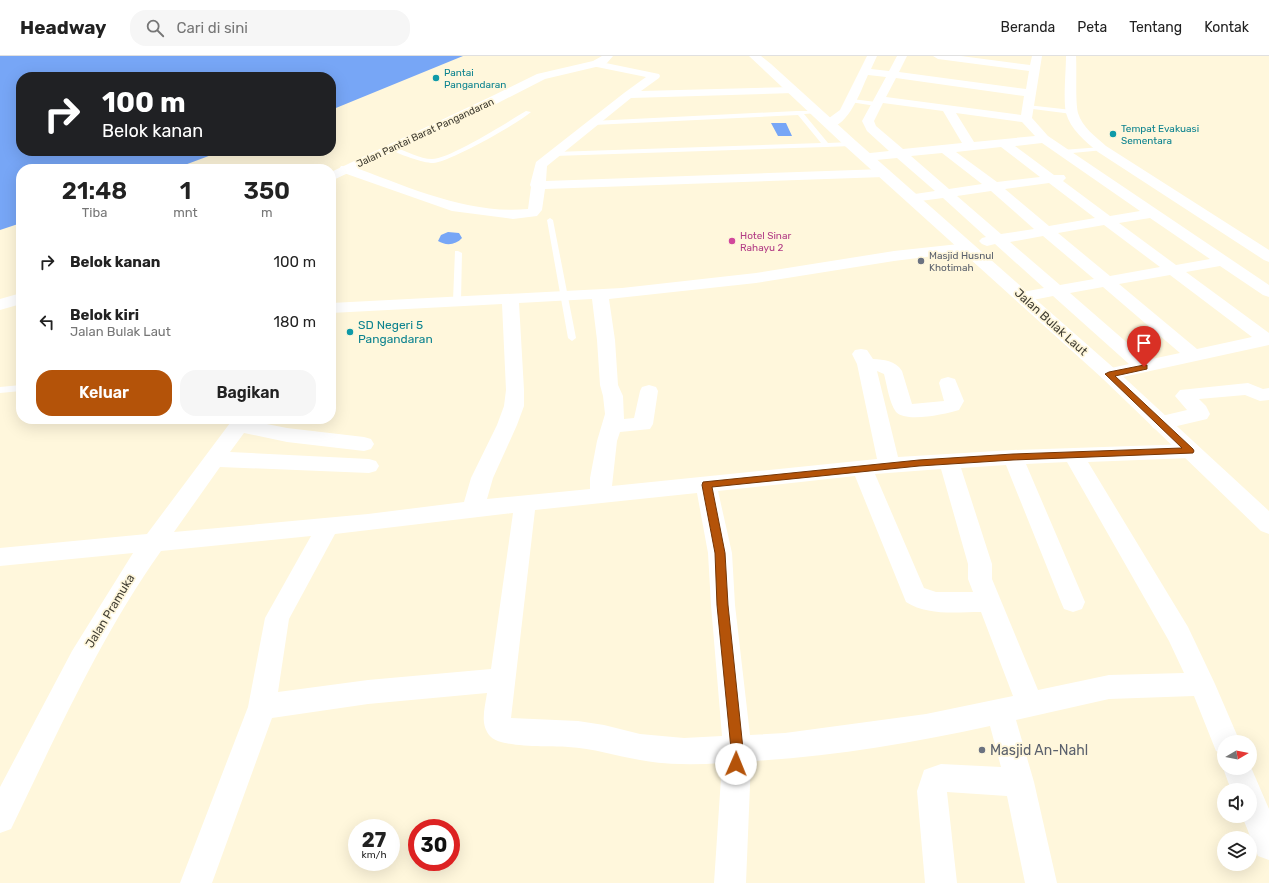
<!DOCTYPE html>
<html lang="id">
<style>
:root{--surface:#fff;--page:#f6f6f6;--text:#222;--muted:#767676;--line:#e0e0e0;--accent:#b45309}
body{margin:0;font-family:Rubik,sans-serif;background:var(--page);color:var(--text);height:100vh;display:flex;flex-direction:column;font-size:15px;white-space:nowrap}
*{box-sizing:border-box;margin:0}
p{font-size:13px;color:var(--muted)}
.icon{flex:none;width:22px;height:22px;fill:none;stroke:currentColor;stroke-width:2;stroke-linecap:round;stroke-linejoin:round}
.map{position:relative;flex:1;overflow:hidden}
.details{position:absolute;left:16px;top:108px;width:320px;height:260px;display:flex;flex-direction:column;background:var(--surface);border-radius:16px;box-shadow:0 4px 16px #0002}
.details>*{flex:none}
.banner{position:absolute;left:16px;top:16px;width:320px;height:84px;border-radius:16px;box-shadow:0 4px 16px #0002;background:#202124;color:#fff;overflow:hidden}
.needle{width:26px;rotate:80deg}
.controls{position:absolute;left:1217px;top:679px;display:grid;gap:8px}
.controls a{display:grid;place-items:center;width:40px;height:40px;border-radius:50%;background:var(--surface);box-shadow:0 4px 16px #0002;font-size:20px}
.speed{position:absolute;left:348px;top:763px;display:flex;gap:8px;font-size:20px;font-weight:700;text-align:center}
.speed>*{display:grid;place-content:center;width:52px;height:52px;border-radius:50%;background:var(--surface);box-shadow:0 4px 16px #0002;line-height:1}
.speed small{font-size:10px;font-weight:400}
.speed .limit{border:6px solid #d22;background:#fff;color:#111}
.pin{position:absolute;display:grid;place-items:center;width:34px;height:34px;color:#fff;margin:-41px -17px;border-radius:50% 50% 50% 0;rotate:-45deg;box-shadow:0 0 4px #0007}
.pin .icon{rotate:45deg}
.me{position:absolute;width:44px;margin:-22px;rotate:1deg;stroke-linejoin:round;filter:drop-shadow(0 0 3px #0008)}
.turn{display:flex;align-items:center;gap:14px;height:84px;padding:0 20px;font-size:18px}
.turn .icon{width:52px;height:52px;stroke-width:2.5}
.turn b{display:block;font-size:28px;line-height:34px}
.eta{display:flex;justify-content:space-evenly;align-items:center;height:68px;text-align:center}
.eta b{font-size:24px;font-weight:600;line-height:28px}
.primary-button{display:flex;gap:8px;margin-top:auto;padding:8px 20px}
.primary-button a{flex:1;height:46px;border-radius:16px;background:var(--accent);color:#fff;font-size:16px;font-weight:600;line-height:46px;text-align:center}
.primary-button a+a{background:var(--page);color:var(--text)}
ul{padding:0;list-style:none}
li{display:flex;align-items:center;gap:12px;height:60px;padding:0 20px}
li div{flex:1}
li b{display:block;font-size:15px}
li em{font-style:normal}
header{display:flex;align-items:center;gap:24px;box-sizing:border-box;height:56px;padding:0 20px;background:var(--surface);border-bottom:1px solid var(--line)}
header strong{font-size:19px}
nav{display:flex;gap:22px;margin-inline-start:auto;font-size:14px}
.search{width:280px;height:36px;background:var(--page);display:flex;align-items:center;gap:10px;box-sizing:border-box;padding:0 14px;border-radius:16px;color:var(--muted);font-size:15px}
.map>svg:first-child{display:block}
.water{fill:#77a6f6}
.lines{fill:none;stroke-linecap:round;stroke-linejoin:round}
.service{fill:#fff;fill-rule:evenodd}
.minor{fill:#fff;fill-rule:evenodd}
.tertiary{fill:#fff;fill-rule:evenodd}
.route{fill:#b45309;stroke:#753606}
.culture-dot{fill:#0f9aa8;stroke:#fff7dc;stroke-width:1.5}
.hotel-dot{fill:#d1479c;stroke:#fff7dc;stroke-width:1.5}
.worship-dot{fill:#6b7280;stroke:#fff7dc;stroke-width:1.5}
.labels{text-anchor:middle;stroke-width:3.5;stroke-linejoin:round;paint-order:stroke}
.far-culture-label{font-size:10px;fill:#0d838f;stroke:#fff7dc;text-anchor:start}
.far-street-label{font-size:10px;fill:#403d32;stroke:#fff7dc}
.far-hotel-label{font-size:10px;fill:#b23c85;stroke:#fff7dc;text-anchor:start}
.far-worship-label{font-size:10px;fill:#5b616d;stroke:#fff7dc;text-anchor:start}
.street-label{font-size:12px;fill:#403d32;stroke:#fff7dc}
.culture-label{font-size:12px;fill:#0d838f;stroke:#fff7dc;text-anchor:start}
.near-worship-label{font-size:14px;fill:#5b616d;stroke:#fff7dc;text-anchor:start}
</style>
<header>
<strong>Headway</strong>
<div class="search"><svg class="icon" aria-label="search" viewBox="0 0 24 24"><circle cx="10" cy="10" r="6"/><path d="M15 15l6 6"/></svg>Cari di sini</div>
<nav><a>Beranda</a><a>Peta</a><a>Tentang</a><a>Kontak</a></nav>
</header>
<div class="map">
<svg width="1269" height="827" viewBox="0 0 1269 827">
<rect width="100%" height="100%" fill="#fff7dc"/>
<path class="water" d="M 0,0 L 463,0 L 331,54 L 331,21 L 21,21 L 21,95 L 222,95 L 174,113 L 21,113 L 21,167 L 0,174 Z
M 771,67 L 786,67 L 792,80 L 778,80 Z
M 448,176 L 459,177 L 462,182 C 456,189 446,190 438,185 L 441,179 Z"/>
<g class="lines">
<path class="service" d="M 852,43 L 876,46 L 879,48 L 876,50 L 850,46 L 849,45 Z
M 1027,49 L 1072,54 L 1075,56 L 1072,58 L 1025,52 L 1024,51 Z
M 526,55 L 531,56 C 519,67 448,107 433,107 C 423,107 397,98 389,92 L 394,91 C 406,95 420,103 432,103 C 450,103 509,65 526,55 Z
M 797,55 L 818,55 L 818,57 L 804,58 L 828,87 L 851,86 L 854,88 L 851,90 L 826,91 L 554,100 L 551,98 L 554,96 L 821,87 L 798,59 L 593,69 L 590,67 L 593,65 Z
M 1102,91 L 1104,92 L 1104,94 L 1062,98 L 1059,96 L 1062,94 Z
M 550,162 L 553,164 L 576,282 L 572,285 L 568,282 L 547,164 Z
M 455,195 L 458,195 L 462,197 L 461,245 L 457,247 L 453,245 Z
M 21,329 L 21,335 L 0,337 L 0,331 Z"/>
<path class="minor" d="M 867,0 L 877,0 L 871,13 L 889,15 L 897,0 L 907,0 L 899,16 L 1026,33 L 1029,15 L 938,3 L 933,0 L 961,0 L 1030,9 L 1032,0 L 1042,0 L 1032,62 L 1048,80 L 1269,229 L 1269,241 L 1263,239 L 1220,210 L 1186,216 L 1269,277 L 1269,289 L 1109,324 L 1102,322 L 1100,318 L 1102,314 L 1129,308 L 1053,240 L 1023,246 L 1017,245 L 1015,241 L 1017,237 L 1044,232 L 995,188 L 987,190 L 982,188 L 979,185 L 982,182 L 986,181 L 943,142 L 913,146 L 908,145 L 906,142 L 908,139 L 935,135 L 897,102 L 866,105 L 861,104 L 860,101 L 861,98 L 889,95 L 867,75 L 862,65 L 886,21 L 868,19 C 861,34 847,76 825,71 L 823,68 L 825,65 L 840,54 ZM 896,22 L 1024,40 L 1021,59 L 886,41 ZM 883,47 L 943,55 L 962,87 L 903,93 L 876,70 L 874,65 ZM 956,57 L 1022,66 L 1035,80 L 974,86 ZM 1042,87 L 1140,155 L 1110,160 L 1063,125 L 1066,122 L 1064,119 L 1054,119 L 1015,90 ZM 1001,91 L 1040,121 L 997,126 L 956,96 ZM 942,97 L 982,128 L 949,133 L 911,100 ZM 1049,127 L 1095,162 L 1049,170 L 1005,133 ZM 991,135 L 1034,173 L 1001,178 L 957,140 ZM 1150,162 L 1210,203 L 1176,209 L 1119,167 ZM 1104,169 L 1160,211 L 1110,220 L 1058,177 ZM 1043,180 L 1094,223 L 1060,229 L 1010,186 ZM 1170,219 L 1252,281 L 1197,293 L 1119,228 ZM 1103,231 L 1180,297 L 1147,304 L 1070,237 Z
M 1066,0 L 1076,0 C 1077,15 1075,44 1078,57 C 1082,71 1096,81 1106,90 L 1269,194 L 1269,206 L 1264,204 L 1098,96 C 1086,86 1070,73 1066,57 C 1063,44 1066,15 1066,0 Z
M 596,5 L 659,18 L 660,20 L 659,22 L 641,35 L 793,31 L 799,34 L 793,37 L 631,42 L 547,110 L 546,125 L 884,113 L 889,114 L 891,117 L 889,120 L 884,121 L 545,133 L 542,154 L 537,160 L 513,163 L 452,155 L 341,116 L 339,113 L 341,110 L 351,110 C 406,130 468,159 528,153 L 531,131 L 530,129 L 536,106 L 624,37 L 646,21 L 592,10 L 591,8 L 592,6 Z
M 968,187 L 973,189 L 976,192 L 973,195 L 894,205 L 756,227 L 609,243 L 615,284 L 618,329 L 623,340 L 624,363 L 634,362 L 640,335 L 642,331 L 649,329 L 656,331 L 658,335 L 653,368 L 650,373 L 620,376 L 617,385 L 612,430 L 877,403 L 857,308 L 852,298 L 855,294 L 861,293 L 867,294 L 873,303 C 884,304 895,304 902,315 L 912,348 L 944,345 L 939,327 L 941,323 L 948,321 L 955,323 L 964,345 L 959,354 C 946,358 906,367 896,356 C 889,346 887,329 884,318 L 877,315 L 898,401 L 1013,394 L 1190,388 L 1197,390 L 1200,395 L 1197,400 L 1190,402 L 1088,406 L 1188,571 L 1215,628 L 1240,686 L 1224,686 L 1224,698 L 1216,695 L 1194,640 L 1109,643 L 1016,664 L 1034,726 L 1057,827 L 1025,827 L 1007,740 L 947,736 L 957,827 L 925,827 L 917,735 L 924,714 L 941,708 L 1001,711 L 990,670 C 912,687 831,701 751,705 L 746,827 L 714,827 L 722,707 C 694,709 667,709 640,704 C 616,700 593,692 568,691 C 552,690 502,692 491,681 C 479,669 485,652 487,637 L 368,648 L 272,662 L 212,827 L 180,827 L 248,651 L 265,562 L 311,480 L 161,495 C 100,581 57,678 11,773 L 0,777 L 0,731 L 72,595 L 133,497 L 0,510 L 0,492 L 147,478 L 233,363 L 253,363 L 252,365 L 287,372 L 364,381 L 371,383 L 374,388 L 371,393 L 364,395 L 287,386 L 244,377 L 230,396 L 369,403 L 376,405 L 379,410 L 376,415 L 369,417 L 220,411 L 174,476 L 368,458 L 464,446 L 471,422 L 497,369 L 504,350 L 506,334 L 502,248 L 331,257 L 331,247 L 622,232 L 756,217 L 894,195 ZM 592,243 L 597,284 L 600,329 L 603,340 L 605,358 L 597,385 L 590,422 L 590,433 L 487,443 L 493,422 L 517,369 L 524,350 L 524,334 L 519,247 ZM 1067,406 L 1169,585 L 1184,617 L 1109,619 L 1038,634 L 992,523 L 992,508 L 961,412 L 1006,409 L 1061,546 L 1064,553 L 1073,556 L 1082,553 L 1085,546 L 1026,408 ZM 941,413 L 968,508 L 968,523 L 973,536 L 936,536 L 924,532 L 875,418 ZM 855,420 L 906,546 C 928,560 956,556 981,556 L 1013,640 L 926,658 L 785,677 L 750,679 L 735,549 L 732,497 L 718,435 ZM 697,437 L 708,497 L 711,549 L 722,680 L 684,682 L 640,678 L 604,669 L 578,665 L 511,662 L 535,454 ZM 513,457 L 491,613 L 368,624 L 278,636 L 289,563 L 335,478 Z
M 1248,327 L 1263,333 L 1269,332 L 1269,344 L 1260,345 L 1245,339 L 1199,343 L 1206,350 L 1210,358 L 1207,363 L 1160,374 L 1153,372 L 1150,367 L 1153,362 L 1187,354 L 1175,340 L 1180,334 Z
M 1224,709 L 1224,712 L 1250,712 L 1250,709 L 1269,753 L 1269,804 L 1258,800 L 1242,760 L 1250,760 L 1250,734 L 1231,734 L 1223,712 Z"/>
<path class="tertiary" d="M 602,0 L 613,0 L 607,7 L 600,10 L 545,23 L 496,48 L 331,125 L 331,116 L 488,42 L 537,18 L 593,5 Z
M 749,0 L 761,0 L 771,8 L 856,85 L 1116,314 L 1269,455 L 1269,478 L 1261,475 L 1102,322 L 846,91 Z
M 21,237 L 21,248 L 0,254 L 0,243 Z"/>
</g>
<path class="route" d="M 1144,309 L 1147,309 L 1147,313 L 1115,320 L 1193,393 L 1194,395 L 1193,397 L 1013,404 L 919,410 L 712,431 L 725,497 L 728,549 L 743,693 L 743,708 L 741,712 L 736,714 L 732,712 L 730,708 L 731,693 L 717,549 L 715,497 L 702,429 L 703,426 L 919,404 L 1013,398 L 1182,392 L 1105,318 L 1109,316 Z"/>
<g class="culture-dot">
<circle cx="436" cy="22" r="4"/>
<circle cx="1113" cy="78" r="4"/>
<circle cx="350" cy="276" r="4"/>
</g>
<circle class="hotel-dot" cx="732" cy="185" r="4"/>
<g class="worship-dot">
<circle cx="921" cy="205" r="4"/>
<circle cx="982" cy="694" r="4"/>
</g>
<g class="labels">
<g class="far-culture-label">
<text x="444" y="20">Pantai<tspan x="444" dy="12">Pangandaran</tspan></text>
<text x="1121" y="76">Tempat Evakuasi<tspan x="1121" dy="12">Sementara</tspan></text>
</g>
<g class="far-street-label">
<text transform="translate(425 76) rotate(-25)" y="4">Jalan Pantai Barat Pangandaran</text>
</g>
<g class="far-hotel-label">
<text x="740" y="183">Hotel Sinar<tspan x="740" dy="12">Rahayu 2</tspan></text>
</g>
<g class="far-worship-label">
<text x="929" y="203">Masjid Husnul<tspan x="929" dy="12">Khotimah</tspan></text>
</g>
<g class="street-label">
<text transform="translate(1051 266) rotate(42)" y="4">Jalan Bulak Laut</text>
<text transform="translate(110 555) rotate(-59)" y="4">Jalan Pramuka</text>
</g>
<g class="culture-label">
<text x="358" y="273">SD Negeri 5<tspan x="358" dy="14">Pangandaran</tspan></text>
</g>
<g class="near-worship-label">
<text x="990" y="699">Masjid An-Nahl</text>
</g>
</g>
</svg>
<div class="controls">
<a><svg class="needle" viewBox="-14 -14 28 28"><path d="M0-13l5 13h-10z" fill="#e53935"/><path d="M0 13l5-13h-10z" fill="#767676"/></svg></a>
<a><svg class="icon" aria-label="sound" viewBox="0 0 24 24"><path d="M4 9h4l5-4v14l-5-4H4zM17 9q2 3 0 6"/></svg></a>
<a><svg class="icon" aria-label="layers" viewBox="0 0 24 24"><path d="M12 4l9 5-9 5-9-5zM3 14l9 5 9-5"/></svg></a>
</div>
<div class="speed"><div>27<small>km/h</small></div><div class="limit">30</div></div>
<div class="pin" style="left:1144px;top:311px;background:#d93025"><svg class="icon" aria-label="arrive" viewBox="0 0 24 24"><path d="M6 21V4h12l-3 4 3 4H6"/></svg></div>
<svg class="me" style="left:736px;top:708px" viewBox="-20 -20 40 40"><circle r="19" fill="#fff"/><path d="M0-13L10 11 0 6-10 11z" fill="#b45309"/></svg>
<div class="banner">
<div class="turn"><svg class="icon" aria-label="right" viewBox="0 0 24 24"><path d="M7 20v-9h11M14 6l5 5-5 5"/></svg><div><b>100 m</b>Belok kanan</div></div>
</div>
<section class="details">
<div class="eta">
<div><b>21:48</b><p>Tiba</p></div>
<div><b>1</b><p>mnt</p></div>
<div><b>350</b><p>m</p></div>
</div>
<ul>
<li><svg class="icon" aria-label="right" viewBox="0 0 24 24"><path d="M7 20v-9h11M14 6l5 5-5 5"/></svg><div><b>Belok kanan</b></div><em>100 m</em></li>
<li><svg class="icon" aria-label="left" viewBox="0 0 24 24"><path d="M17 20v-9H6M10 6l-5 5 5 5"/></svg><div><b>Belok kiri</b><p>Jalan Bulak Laut</p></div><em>180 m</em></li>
</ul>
<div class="primary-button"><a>Keluar</a><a>Bagikan</a></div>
</section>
</div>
